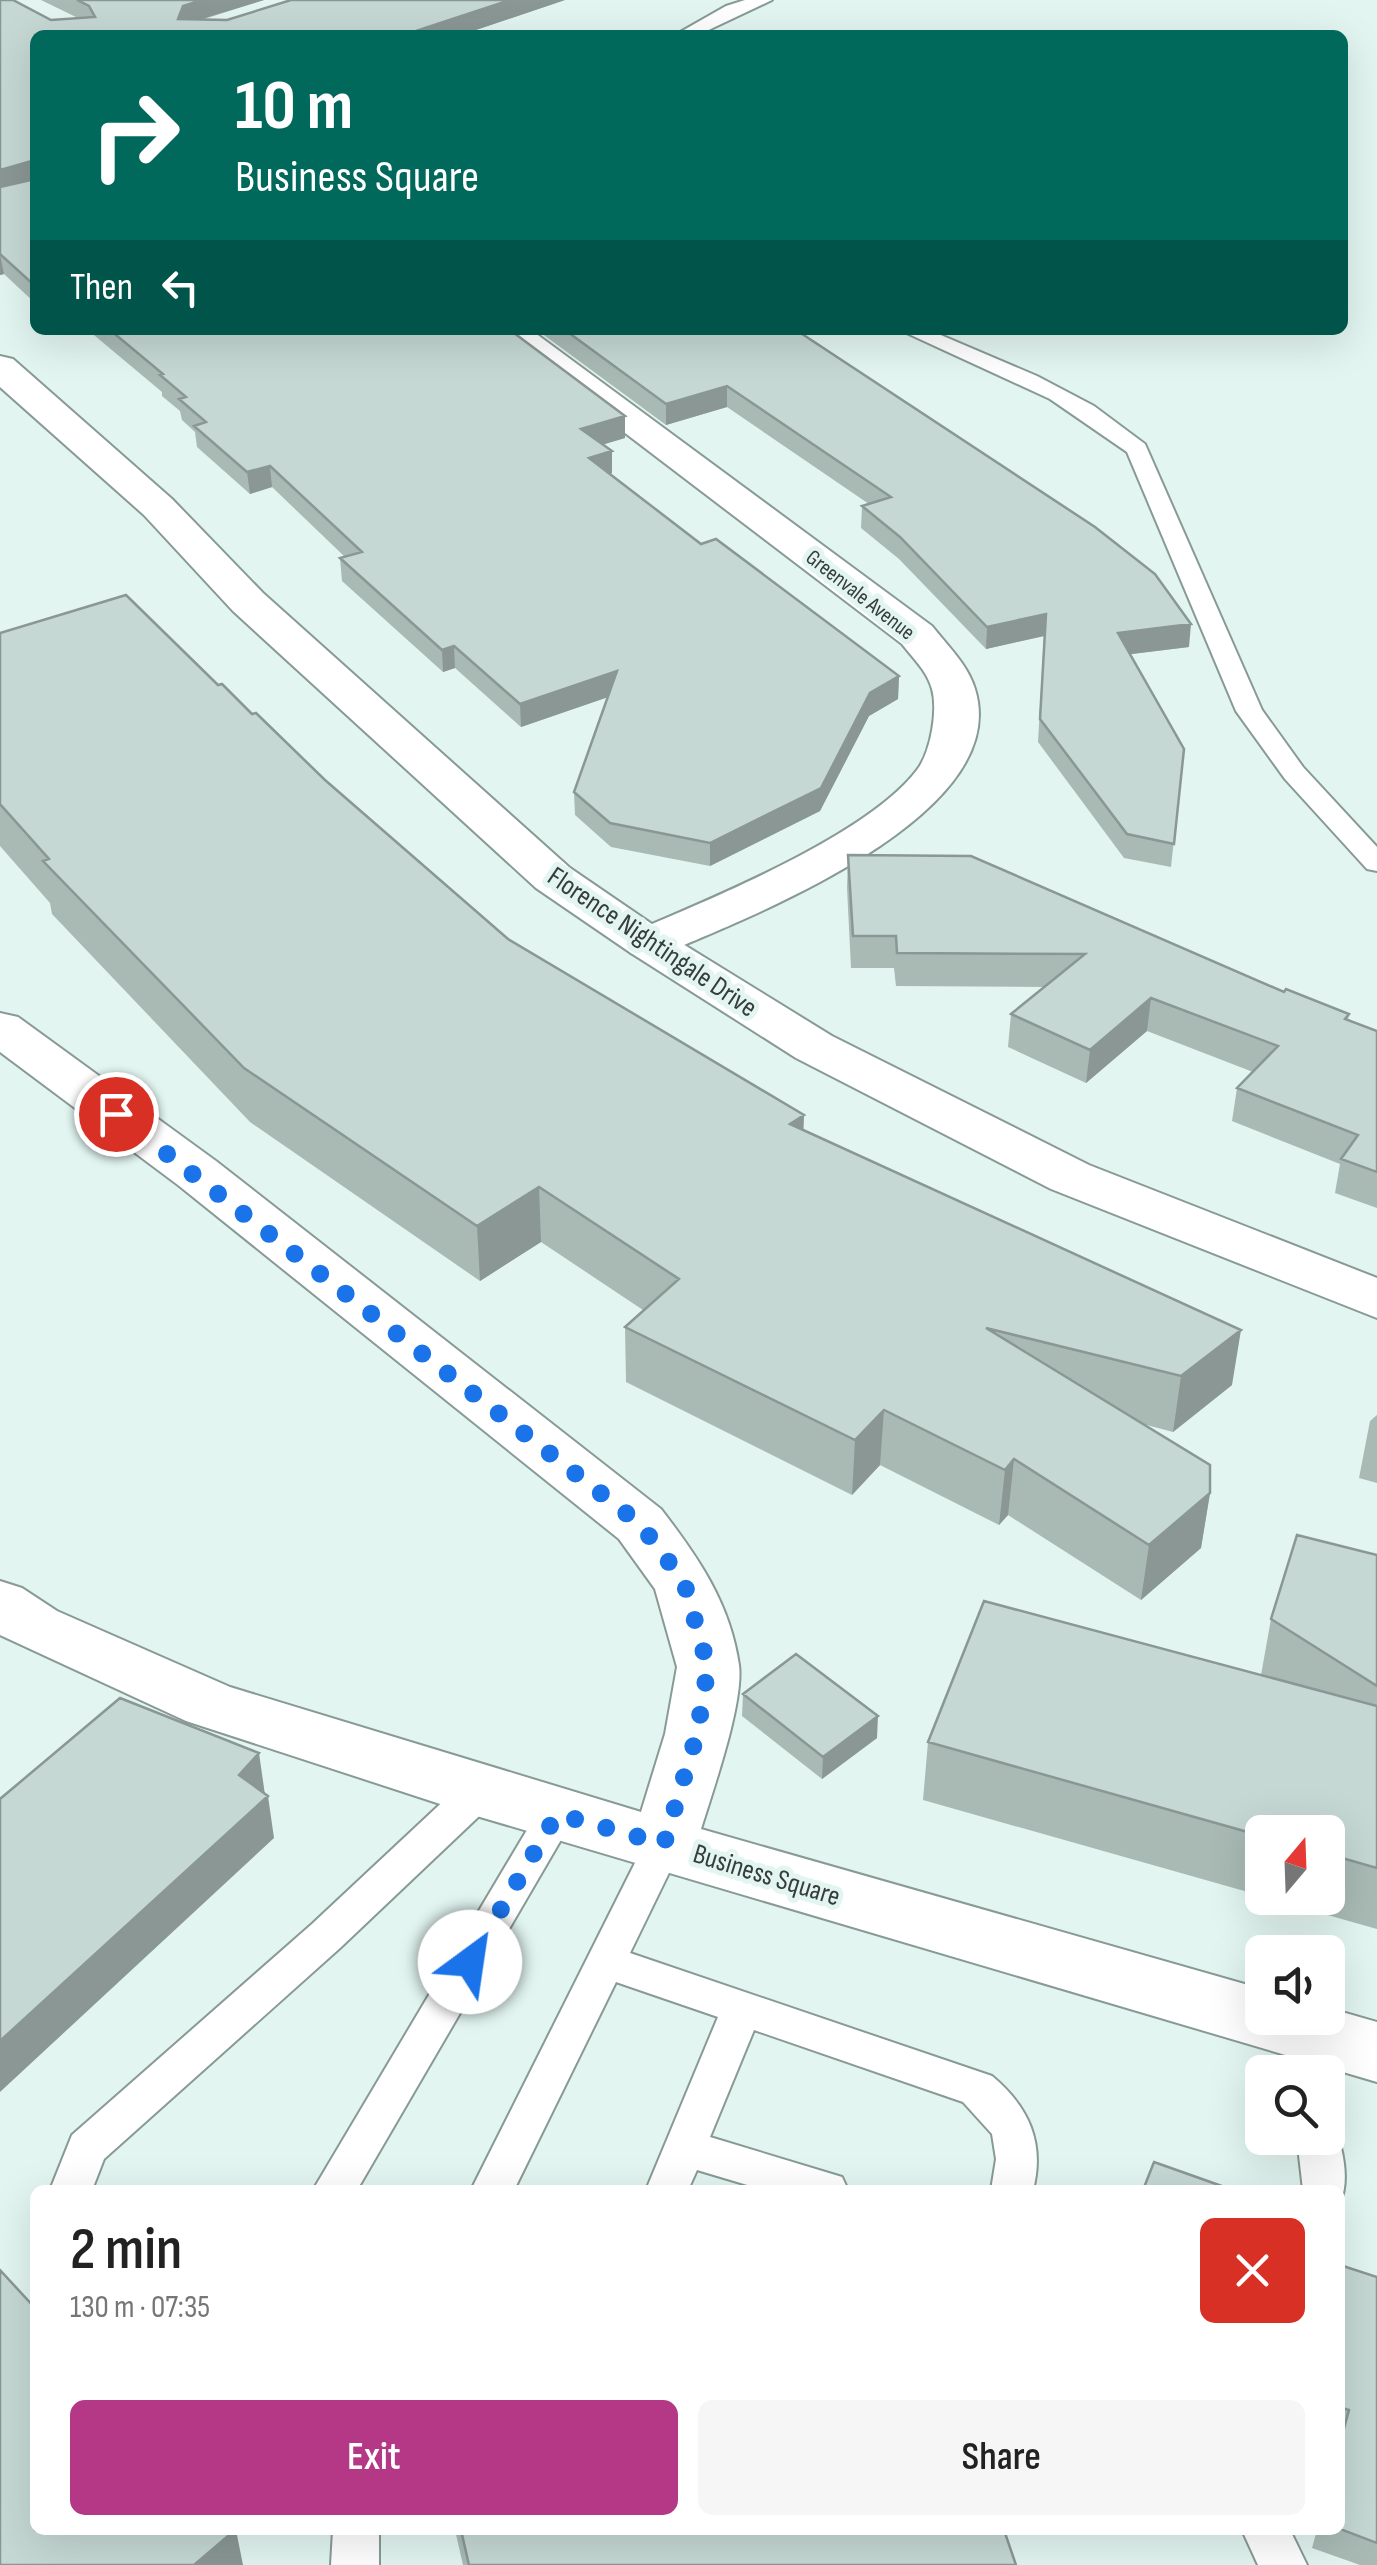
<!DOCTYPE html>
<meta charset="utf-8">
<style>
:root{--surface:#fff;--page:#f6f6f6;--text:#222;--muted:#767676;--accent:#b53887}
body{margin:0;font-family:"Sofia Sans Condensed",sans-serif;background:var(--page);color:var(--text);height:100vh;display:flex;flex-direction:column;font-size:38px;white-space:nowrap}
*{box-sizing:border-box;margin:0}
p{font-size:32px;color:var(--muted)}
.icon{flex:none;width:55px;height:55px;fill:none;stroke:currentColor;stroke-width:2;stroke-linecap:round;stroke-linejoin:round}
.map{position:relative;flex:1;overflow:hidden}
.details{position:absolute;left:30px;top:2185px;width:1315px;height:350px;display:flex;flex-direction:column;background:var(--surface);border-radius:15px;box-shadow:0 10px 40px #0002}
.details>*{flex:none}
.banner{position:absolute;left:30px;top:30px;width:1318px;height:305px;border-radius:15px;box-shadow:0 10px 40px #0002;background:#00695c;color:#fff;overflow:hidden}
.needle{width:65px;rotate:19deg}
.fabs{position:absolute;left:1245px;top:1815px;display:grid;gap:20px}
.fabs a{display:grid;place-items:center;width:100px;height:100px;border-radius:15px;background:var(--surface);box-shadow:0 10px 40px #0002;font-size:50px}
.pin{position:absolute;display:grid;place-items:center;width:85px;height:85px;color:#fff;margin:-42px;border:5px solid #fff;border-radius:50%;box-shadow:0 2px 10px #0007}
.me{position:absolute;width:110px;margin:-55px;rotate:31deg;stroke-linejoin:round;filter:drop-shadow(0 0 8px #0008)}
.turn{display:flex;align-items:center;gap:35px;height:210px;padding:0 40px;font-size:45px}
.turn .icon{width:130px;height:130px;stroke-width:2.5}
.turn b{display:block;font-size:70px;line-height:85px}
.then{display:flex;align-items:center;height:95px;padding:0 40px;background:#0003;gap:20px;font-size:38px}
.round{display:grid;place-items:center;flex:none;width:105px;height:105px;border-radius:15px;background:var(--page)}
.overview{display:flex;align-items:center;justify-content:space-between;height:170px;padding:0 40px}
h1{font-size:60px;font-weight:600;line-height:75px}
.primary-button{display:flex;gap:20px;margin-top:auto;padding:20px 40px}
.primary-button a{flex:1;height:115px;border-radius:15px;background:var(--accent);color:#fff;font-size:40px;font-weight:600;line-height:115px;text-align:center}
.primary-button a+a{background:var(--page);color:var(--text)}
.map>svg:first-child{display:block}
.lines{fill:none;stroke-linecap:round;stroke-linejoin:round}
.lane-casing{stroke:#889a96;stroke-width:4}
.street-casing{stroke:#889a96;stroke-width:4}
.secondary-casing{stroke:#889a96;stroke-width:4}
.lane{fill:#fff;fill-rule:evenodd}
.street{fill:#fff;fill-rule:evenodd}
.secondary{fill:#fff;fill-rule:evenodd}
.wall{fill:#a9bab5}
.shaded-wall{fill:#8a9794}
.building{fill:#c5d8d3;stroke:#8a9794;stroke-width:2.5}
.route{stroke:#1a73e8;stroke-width:18;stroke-dasharray:0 32.4}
.labels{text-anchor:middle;stroke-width:10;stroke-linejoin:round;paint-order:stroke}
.far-street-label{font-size:22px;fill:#363d3c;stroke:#e2f5f1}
.street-label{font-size:28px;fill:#363d3c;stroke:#e2f5f1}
</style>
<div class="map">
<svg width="1377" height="2565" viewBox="0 0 1377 2565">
<rect width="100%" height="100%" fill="#e2f5f1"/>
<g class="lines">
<defs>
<path id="lane" d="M 745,0 L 772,0 L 698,35 L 675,35 L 726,6 Z
M 900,330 L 929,330 L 1037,376 L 1094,406 L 1145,444 L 1262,710 L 1303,767 L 1377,847 L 1377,871 L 1367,869 L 1285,779 L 1236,711 L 1127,452 L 1050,399 Z
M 480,1776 L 494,1780 L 499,1791 L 494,1802 L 340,1948 L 104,2159 L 92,2190 L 50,2190 L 72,2135 L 312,1924 L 466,1780 Z
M 557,1799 L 571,1803 L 576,1814 L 357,2190 L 313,2190 L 543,1803 Z
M 664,1828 L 678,1833 L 683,1844 L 630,1953 L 992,2076 C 1029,2107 1045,2143 1033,2190 L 991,2190 L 996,2159 L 992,2134 L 963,2102 L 754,2030 L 710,2137 L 842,2177 L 848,2190 L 764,2190 L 697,2170 L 688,2190 L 646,2190 L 718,2017 L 616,1982 L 514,2190 L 471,2190 L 650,1833 Z
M 1328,2123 L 1333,2125 C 1343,2146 1350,2181 1340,2202 L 1340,2190 L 1303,2190 L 1297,2138 L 1328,2138 Z
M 333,2530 L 379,2530 L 379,2565 L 331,2565 Z
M 1242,2530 L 1290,2530 L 1307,2565 L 1258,2565 Z"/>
<path id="street" d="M 490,330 L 531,330 L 932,626 C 947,645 968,665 975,689 C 1014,815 752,916 665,953 L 648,958 L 631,953 L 624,943 L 631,933 C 708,900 867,836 917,770 C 931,752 938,710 932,689 C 927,671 913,658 902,644 Z
M 0,1013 L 18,1017 L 216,1161 L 661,1509 C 698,1557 730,1603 739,1665 C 744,1702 713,1790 701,1829 L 1262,1989 L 1262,2018 L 1328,2018 L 1328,2008 L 1377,2022 L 1377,2082 L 480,1817 L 186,1721 L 0,1635 L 0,1581 L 22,1588 L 57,1611 L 230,1687 L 641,1812 L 665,1734 L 677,1667 L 655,1589 L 619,1539 L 178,1185 L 0,1052 Z"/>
<path id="secondary" d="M 0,356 L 13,359 L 172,499 L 263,593 L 570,868 L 665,933 L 832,1036 L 1089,1165 L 1377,1278 L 1377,1318 L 1051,1189 L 796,1058 L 631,953 L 536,888 L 233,611 L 144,515 L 0,387 Z"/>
</defs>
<use href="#lane" class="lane-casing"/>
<use href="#street" class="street-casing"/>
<use href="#secondary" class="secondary-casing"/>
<use href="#lane" class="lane"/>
<use href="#street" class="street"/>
<use href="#secondary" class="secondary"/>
</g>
<path class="wall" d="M 0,0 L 51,20 L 78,18 L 41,0 L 264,0 L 201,20 L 227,20 L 565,0 L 461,35 L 35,35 L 35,303 L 4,274 L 0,275 Z
M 88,330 L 510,330 L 625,416 L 625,438 L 602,444 L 612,473 L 610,474 L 701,544 L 899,676 L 898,699 L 869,716 L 820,811 L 710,866 L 611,847 L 575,815 L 574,792 L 608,697 L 521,727 L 455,668 L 443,672 L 342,581 L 340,558 L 345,557 L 272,487 L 250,494 L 197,447 L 195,432 L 182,420 L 180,411 L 162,396 L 162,392 Z
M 537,330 L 796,330 L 1189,647 L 1130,654 L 1184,749 L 1171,867 L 1124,858 L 1038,742 L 1044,636 L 986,649 L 899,559 L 861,528 L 862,506 L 869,504 L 727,407 L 666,425 Z
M 0,633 L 218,685 L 325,780 L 508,939 L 804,1115 L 803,1130 L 1232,1385 L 1173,1432 L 1143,1424 L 1210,1493 L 1201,1548 L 1141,1600 L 1008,1515 L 999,1525 L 880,1465 L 852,1495 L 626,1382 L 625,1327 L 643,1310 L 541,1242 L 480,1281 L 250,1122 L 52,914 L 50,903 L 0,846 Z
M 848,855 L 1284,992 L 1349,1014 L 1348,1020 L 1377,1031 L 1377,1208 L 1335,1193 L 1340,1164 L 1232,1121 L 1237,1088 L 1253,1072 L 1147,1031 L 1086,1083 L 1008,1047 L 1011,1014 L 1044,987 L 896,986 L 894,968 L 851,968 L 847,888 Z
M 1377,1415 L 1377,1483 L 1359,1478 L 1370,1421 Z
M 1377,1555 L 1377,1929 L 1267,1898 L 1328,1898 L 1328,1832 L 1262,1832 L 1262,1896 L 923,1800 L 928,1742 L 1261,1675 L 1271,1619 Z
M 743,1694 L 877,1738 L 822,1779 L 742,1716 Z
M 1340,2265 L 1377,2277 L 1377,2565 L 1360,2565 L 1312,2548 L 1317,2530 L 1340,2530 Z
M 455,2530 L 1004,2530 L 1016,2565 L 463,2565 Z"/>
<path class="shaded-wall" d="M 202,0 L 264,0 L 185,24 L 178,19 L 183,6 Z
M 510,0 L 565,0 L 461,35 L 404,35 Z
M 31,161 L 34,180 L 0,191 L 0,170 Z
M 0,254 L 4,274 L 0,275 Z
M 727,386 L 727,407 L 666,425 L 666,404 Z
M 625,416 L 625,438 L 582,451 L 581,429 Z
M 612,451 L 612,473 L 590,480 L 589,458 Z
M 270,466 L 272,487 L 250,494 L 247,472 Z
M 1046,614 L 1044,636 L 986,649 L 987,627 Z
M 1191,624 L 1189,647 L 1116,656 L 1118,633 Z
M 454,646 L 455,668 L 443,672 L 442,650 Z
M 617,671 L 617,694 L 521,727 L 520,704 Z
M 899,676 L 898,699 L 869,716 L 820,811 L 710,866 L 710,843 L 870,693 Z
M 1151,998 L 1147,1031 L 1086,1083 L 1090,1050 Z
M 804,1115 L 802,1169 L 790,1124 Z
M 539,1187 L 541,1242 L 480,1281 L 477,1226 Z
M 1241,1330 L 1232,1385 L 1173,1432 L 1181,1376 Z
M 884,1410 L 880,1465 L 852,1495 L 855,1440 Z
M 1014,1459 L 1008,1515 L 999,1525 L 1005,1470 Z
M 1210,1493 L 1201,1548 L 1141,1600 L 1149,1545 Z
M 878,1716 L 877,1738 L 822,1779 L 823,1757 Z
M 259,1753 L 265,1795 L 239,1775 Z
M 268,1796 L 274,1838 L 0,2092 L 0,2041 Z
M 235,2530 L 236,2530 L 243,2565 L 194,2565 Z"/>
<path class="building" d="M 0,0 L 13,0 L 51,20 L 95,17 L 89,6 L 77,0 L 202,0 L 183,6 L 178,19 L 227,20 L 291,0 L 510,0 L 404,35 L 35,35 L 35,164 L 31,161 L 0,170 Z
M 35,179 L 35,286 L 0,254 L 0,187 Z
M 110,330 L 510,330 L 625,416 L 581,429 L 612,451 L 589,458 L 701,544 L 716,539 L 899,676 L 870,693 L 821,788 L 710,843 L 610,823 L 574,792 L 617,671 L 520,704 L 454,646 L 442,650 L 340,558 L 362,552 L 270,466 L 247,472 L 194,426 L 206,422 L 179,399 L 186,397 L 160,375 L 163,374 Z
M 565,330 L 796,330 L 1095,527 L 1155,574 L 1191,624 L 1118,633 L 1184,749 L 1174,844 L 1127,834 L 1040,719 L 1046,614 L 987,627 L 900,537 L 862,506 L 891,497 L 727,386 L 666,404 Z
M 126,595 L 218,685 L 222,684 L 252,714 L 256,713 L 325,780 L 508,939 L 804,1115 L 790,1124 L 1241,1330 L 1181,1376 L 986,1328 L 1210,1465 L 1210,1493 L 1149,1545 L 1014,1459 L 1005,1470 L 884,1410 L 855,1440 L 625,1327 L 679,1279 L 539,1187 L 477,1226 L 244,1068 L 43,861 L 49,859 L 0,804 L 0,633 Z
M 848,855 L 971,856 L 1284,992 L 1286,989 L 1349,1014 L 1345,1019 L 1377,1031 L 1377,1172 L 1341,1159 L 1358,1135 L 1237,1088 L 1278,1046 L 1151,998 L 1090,1050 L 1011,1014 L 1085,954 L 897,953 L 896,936 L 853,936 Z
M 1297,1535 L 1377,1555 L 1377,1686 L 1271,1619 Z
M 984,1601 L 1377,1706 L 1377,1868 L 1328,1854 L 1328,1832 L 1262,1832 L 1262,1836 L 928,1742 Z
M 796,1654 L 878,1716 L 823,1757 L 743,1694 Z
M 120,1698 L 259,1753 L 239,1775 L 268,1796 L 0,2041 L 0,1799 Z
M 1154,2162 L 1233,2190 L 1143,2190 Z
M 1340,2265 L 1377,2277 L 1377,2543 L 1340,2529 L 1340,2443 L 1349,2410 L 1340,2407 Z
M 0,2270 L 35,2308 L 35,2530 L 235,2530 L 194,2565 L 0,2565 Z
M 461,2530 L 1004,2530 L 1016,2565 L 469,2565 Z"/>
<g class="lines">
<path class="route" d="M 116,1114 L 640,1524 L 684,1582 L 708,1667 L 697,1734 L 664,1844 L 557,1814 L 470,1962"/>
</g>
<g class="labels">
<g class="far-street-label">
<text transform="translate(861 594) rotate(38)" y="8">Greenvale Avenue</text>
</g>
<g class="street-label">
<text transform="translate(653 941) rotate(34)" y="10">Florence Nightingale Drive</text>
<text transform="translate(767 1874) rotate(17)" y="10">Business Square</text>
</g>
</g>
</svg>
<div class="fabs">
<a><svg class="needle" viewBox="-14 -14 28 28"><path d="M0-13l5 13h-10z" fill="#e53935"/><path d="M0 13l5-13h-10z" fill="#767676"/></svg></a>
<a><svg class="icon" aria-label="sound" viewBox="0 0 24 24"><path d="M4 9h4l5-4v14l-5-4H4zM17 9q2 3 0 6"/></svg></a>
<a><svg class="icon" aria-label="search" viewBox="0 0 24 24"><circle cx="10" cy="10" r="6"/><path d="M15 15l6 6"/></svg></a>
</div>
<div class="pin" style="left:116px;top:1114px;background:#d93025"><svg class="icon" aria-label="arrive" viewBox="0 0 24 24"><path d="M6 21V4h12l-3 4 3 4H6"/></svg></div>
<svg class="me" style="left:470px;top:1962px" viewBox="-20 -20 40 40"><circle r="19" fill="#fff"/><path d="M0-13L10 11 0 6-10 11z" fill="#1a73e8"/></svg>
<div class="banner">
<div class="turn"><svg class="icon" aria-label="right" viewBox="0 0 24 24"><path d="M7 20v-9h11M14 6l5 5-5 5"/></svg><div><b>10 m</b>Business Square</div></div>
<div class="then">Then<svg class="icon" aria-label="left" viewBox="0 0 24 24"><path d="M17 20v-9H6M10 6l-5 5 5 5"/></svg></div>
</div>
<section class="details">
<div class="overview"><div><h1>2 min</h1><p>130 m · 07:35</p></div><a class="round" style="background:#d93025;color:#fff"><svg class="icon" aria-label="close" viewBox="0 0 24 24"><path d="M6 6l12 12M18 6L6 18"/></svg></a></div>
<div class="primary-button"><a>Exit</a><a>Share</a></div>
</section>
</div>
